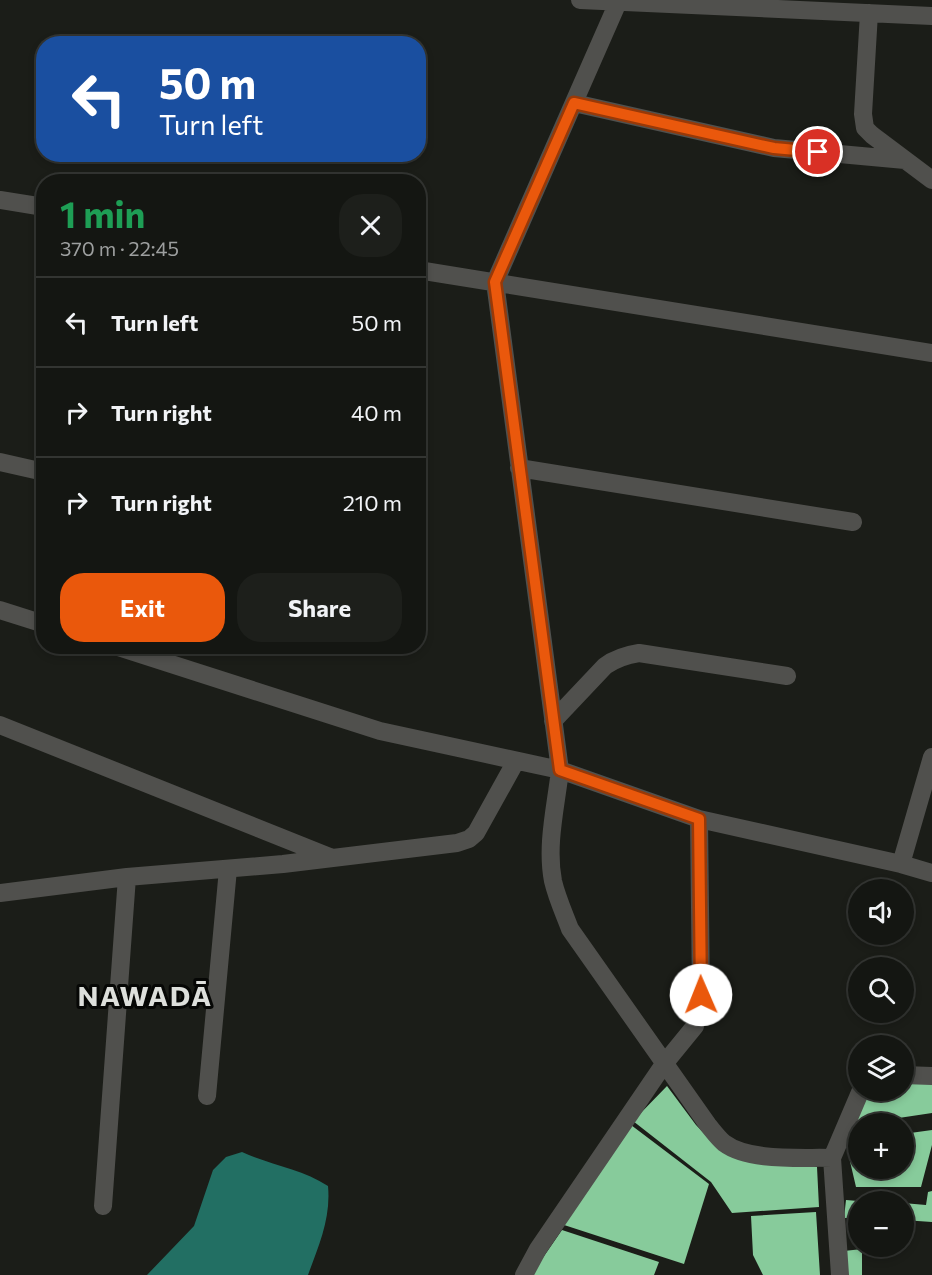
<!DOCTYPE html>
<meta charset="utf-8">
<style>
:root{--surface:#141612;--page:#1d1f1b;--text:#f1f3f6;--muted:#9d9f9f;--line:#333532;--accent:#ea580c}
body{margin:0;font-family:Commissioner,sans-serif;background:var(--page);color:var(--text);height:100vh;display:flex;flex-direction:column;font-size:22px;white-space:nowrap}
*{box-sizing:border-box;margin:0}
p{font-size:20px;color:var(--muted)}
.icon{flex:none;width:33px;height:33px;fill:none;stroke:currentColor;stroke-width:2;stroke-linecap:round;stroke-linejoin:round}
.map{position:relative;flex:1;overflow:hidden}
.details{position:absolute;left:36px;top:174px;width:390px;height:480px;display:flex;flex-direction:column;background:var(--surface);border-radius:24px;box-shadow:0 3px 9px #0003,0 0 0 2px var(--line)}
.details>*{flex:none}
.hud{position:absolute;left:36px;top:36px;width:390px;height:126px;border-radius:24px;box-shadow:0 3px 9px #0003,0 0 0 2px var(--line);background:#1a4fa0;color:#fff;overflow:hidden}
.fabs{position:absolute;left:848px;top:879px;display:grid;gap:12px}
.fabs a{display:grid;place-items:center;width:66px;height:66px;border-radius:50%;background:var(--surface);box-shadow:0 3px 9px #0003,0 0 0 2px var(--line);font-size:30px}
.pin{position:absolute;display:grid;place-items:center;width:51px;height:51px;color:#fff;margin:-26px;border:3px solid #fff;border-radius:50%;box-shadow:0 2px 6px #0007}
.me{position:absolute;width:66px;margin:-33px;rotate:359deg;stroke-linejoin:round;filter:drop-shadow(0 0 4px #0008)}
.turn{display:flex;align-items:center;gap:21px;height:126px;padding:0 24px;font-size:27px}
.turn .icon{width:78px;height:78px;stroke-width:2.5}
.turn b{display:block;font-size:42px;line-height:51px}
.round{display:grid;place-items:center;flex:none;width:63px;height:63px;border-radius:24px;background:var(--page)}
.summary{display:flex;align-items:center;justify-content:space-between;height:102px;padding:0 24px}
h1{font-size:36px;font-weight:700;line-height:45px;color:#1e9e55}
.cta{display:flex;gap:12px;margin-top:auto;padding:12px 24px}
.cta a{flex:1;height:69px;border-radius:24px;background:var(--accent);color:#fff;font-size:24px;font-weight:700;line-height:69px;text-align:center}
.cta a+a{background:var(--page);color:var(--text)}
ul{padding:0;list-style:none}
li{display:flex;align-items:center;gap:18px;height:90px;padding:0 24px;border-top:2px solid var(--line)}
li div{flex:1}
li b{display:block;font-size:22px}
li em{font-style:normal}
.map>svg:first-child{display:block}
.water{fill:#226f63}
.building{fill:#87cb9b}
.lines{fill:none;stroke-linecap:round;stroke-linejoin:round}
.street{stroke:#50504d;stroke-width:18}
.route-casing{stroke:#983908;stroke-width:15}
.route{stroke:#ea580c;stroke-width:10}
.labels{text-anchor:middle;stroke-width:6;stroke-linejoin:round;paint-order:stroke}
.district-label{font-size:28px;font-weight:bold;letter-spacing:1.5px;fill:#dddfdb;stroke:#060705}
</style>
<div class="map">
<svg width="932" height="1275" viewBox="0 0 932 1275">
<rect width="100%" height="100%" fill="#1b1d18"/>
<path class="water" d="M 242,1152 C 270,1165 302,1169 328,1186 C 331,1218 319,1245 308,1275 L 147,1275 L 194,1226 L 213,1170 L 226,1157 Z"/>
<path class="building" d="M 932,1082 L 932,1113 L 852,1125 L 868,1090 L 903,1090 L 903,1085 Z
M 667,1086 L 696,1125 L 722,1152 L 817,1167 L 819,1207 L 732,1213 L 711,1182 L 633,1121 Z
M 631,1125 L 709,1184 L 684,1264 L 561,1224 Z
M 932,1130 L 932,1145 L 921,1187 L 856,1187 L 845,1140 L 858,1139 L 858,1168 L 903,1168 L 903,1134 Z
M 932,1191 L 932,1222 L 903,1220 L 903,1203 L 926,1205 L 928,1192 Z
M 846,1200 L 858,1201 L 858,1218 L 844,1218 Z
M 816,1212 L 820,1275 L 763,1275 L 753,1255 L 751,1216 Z
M 562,1230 L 659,1262 L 654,1275 L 531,1275 Z
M 862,1249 L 862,1275 L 846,1275 L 844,1251 Z"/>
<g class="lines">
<path class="street" d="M 580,0 L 932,16
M 619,0 L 495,282 L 560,770 C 556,806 546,845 553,881 C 557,898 564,913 570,929 L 708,1125 C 713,1131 718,1138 724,1143 C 749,1162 802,1157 832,1158
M 869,13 L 863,114 L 865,128 L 872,135 L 932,180
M 574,103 L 774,148 L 905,160
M 0,200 L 44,207
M 418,270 L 932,353
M 0,462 L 44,472
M 519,468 L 853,522
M 0,610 L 44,624
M 115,646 L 380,731 L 560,770 L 699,819 L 901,864 L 932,873
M 553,721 L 605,666 C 616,658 626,655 639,653 L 787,676
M 0,725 L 330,857
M 901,864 L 932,757
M 0,893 L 127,877 L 283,864 L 457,843 L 469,839 L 476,833 L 516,761
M 903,1075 L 932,1076
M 207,1096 L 228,869
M 103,1206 L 127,877
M 524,1275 L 538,1249 L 664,1064 L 695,1026 L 701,995 L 699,819
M 840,1275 L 832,1158 L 861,1090"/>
</g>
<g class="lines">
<defs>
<path id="route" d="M 701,995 L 699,819 L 560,770 L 495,282 L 574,103 L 774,148 L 818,152"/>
</defs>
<use href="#route" class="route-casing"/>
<use href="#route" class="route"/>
</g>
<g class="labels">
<g class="district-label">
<text x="145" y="1006">NAWADĀ</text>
</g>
</g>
</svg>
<div class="fabs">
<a><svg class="icon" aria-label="sound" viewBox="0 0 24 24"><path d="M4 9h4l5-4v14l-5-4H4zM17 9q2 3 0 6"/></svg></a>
<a><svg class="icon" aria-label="search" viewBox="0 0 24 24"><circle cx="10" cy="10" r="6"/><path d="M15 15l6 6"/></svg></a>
<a><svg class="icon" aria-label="layers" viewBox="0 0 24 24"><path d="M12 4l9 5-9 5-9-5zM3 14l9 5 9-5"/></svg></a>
<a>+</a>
<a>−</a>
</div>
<div class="pin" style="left:818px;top:152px;background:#d93025"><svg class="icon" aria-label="arrive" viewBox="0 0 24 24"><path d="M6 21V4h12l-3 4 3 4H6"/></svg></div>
<svg class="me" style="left:701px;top:995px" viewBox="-20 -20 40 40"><circle r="19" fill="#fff"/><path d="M0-13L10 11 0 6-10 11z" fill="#ea580c"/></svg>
<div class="hud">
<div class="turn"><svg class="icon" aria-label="left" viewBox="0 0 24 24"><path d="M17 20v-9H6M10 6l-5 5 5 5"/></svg><div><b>50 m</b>Turn left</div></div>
</div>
<section class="details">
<div class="summary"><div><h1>1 min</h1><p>370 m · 22:45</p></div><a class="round"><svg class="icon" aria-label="close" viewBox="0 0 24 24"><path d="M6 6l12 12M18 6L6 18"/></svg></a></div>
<ul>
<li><svg class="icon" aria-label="left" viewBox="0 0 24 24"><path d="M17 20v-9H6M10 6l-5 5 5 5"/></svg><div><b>Turn left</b></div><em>50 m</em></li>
<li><svg class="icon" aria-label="right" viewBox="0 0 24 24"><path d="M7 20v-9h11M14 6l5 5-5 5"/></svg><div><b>Turn right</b></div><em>40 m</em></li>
<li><svg class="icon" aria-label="right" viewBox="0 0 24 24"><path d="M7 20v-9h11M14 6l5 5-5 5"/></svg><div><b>Turn right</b></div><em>210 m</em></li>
</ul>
<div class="cta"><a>Exit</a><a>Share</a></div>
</section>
</div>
